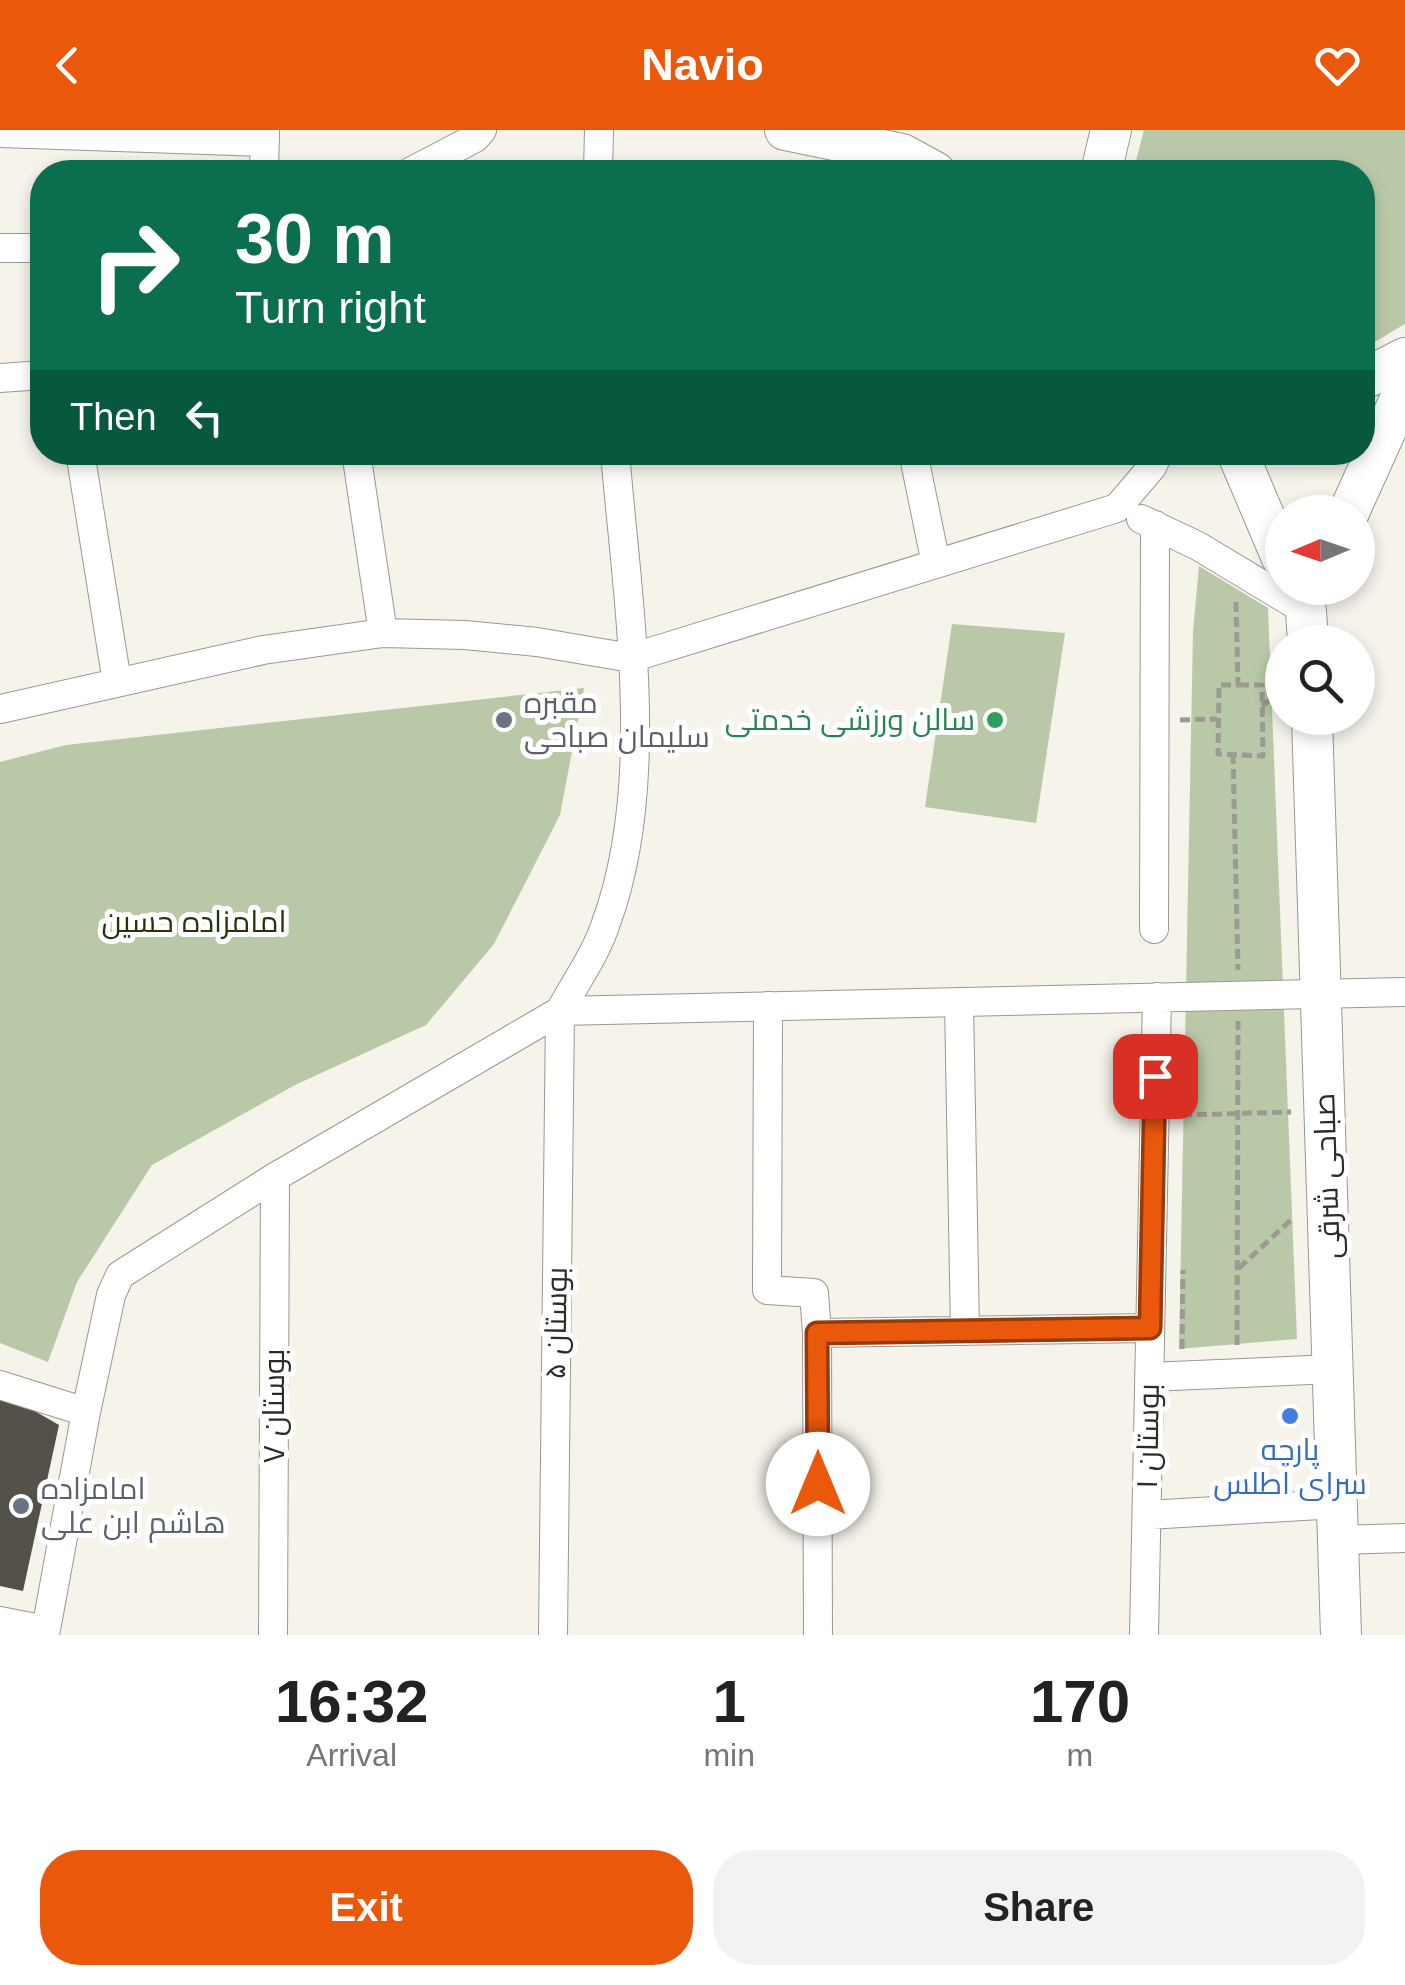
<!DOCTYPE html>
<meta charset="utf-8">
<style>
:root{--surface:#fff;--page:#f2f2f2;--text:#222;--muted:#767676;--accent:#ea580c}
body{margin:0;font-family:Arial,Cairo,sans-serif;background:var(--page);color:var(--text);height:100vh;display:flex;flex-direction:column;font-size:38px;white-space:nowrap}
*{box-sizing:border-box;margin:0}
p{font-size:32px;color:var(--muted)}
.icon{flex:none;width:55px;height:55px;fill:none;stroke:currentColor;stroke-width:2;stroke-linecap:round;stroke-linejoin:round}
.map{position:relative;height:1505px;overflow:hidden}
.drawer{display:flex;flex-direction:column;background:var(--surface);flex:1}
.drawer>*{flex:none}
.guide{position:absolute;left:30px;top:30px;width:1345px;height:305px;border-radius:40px;box-shadow:0 5px 15px #0003;background:#0b6e4f;color:#fff;overflow:hidden}
.needle{width:65px;rotate:268deg}
.tools{position:absolute;left:1265px;top:365px;display:grid;gap:20px}
.tools a{display:grid;place-items:center;width:110px;height:110px;border-radius:50%;background:var(--surface);box-shadow:0 5px 15px #0003;font-size:50px}
.pin{position:absolute;display:grid;place-items:center;width:85px;height:85px;color:#fff;margin:-42px;border-radius:20px;box-shadow:0 5px 15px #0006}
.me{position:absolute;width:110px;margin:-55px;rotate:0deg;stroke-linejoin:round;filter:drop-shadow(0 0 8px #0008)}
.turn{display:flex;align-items:center;gap:35px;height:210px;padding:0 40px;font-size:45px}
.turn .icon{width:130px;height:130px;stroke-width:2.5}
.turn b{display:block;font-size:70px;line-height:85px}
.then{display:flex;align-items:center;height:95px;padding:0 40px;background:#0003;gap:20px;font-size:38px}
.eta{display:flex;justify-content:space-evenly;align-items:center;height:170px;text-align:center}
.eta b{font-size:60px;font-weight:600;line-height:70px}
.cta{display:flex;gap:20px;margin-top:auto;padding:20px 40px}
.cta a{flex:1;height:115px;border-radius:40px;background:var(--accent);color:#fff;font-size:40px;font-weight:600;line-height:115px;text-align:center}
.cta a+a{background:var(--page);color:var(--text)}
header{display:flex;justify-content:space-between;align-items:center;height:130px;padding:0 40px;background:var(--accent);color:#fff;font-size:45px;font-weight:600}
.map>svg:first-child{display:block}
.green{fill:#b9c9a8}
.building{fill:#535149}
.lines{fill:none;stroke-linecap:round;stroke-linejoin:round}
.minor-casing{stroke:#9a9890;stroke-width:30}
.secondary-casing{stroke:#9a9890;stroke-width:42}
.path{stroke:#9b9a93;stroke-width:5;stroke-dasharray:10 5;stroke-linecap:butt}
.minor{stroke:#fff;stroke-width:28}
.secondary{stroke:#fff;stroke-width:40}
.route-casing{stroke:#983908;stroke-width:25}
.route{stroke:#ea580c;stroke-width:18}
.worship-dot{fill:#6b7280;stroke:#fff;stroke-width:4}
.leisure-dot{fill:#2e9e5b;stroke:#fff;stroke-width:4}
.shop-dot{fill:#3f7fe0;stroke:#fff;stroke-width:4}
.labels{text-anchor:middle;stroke-width:10;stroke-linejoin:round;paint-order:stroke}
.worship-label{font-size:30px;fill:#5b616d;stroke:#fff;text-anchor:start}
.leisure-label{font-size:30px;fill:#27864d;stroke:#fff;text-anchor:end}
.park-label{font-size:30px;fill:#233508;stroke:#fff}
.street-label{font-size:30px;fill:#2c2b28;stroke:#fff}
.shop-label{font-size:30px;fill:#366cbe;stroke:#fff}
</style>
<header><svg class="icon" aria-label="back" viewBox="0 0 24 24"><path d="M15 5l-7 7 7 7"/></svg>Navio<svg class="icon" aria-label="heart" viewBox="0 0 24 24"><path d="M12 20l-8-8c-3-5 5-10 8-4 3-6 11-1 8 4z"/></svg></header>
<div class="map">
<svg width="1405" height="1505" viewBox="0 0 1405 1505">
<rect width="100%" height="100%" fill="#f5f3ea"/>
<path class="green" d="M 1144,0 L 1405,0 L 1405,194 L 1363,219 L 1362,42 L 1133,42 Z
M 1199,436 L 1268,478 L 1297,1209 L 1179,1219 L 1193,501 Z
M 952,494 L 1065,503 L 1036,693 L 925,677 Z
M 584,558 L 560,685 L 494,814 L 426,895 L 295,955 L 152,1035 L 77,1152 L 48,1232 L 0,1213 L 0,632 L 66,615 Z"/>
<path class="building" d="M 0,1261 L 59,1295 L 23,1461 L 0,1456 Z"/>
<g class="lines">
<defs>
<path id="minor" d="M 0,3 L 265,12
M 264,42 L 265,0
M 410,42 L 475,8 L 482,0
M 598,42 L 599,0
M 0,118 L 42,118
M 0,248 L 42,245
M 80,322 L 117,552
M 356,322 L 383,503
M 913,322 L 936,434
M 1141,389 L 1198,416 L 1306,481
M 0,579 L 263,520 L 383,503 L 465,505 L 537,512 L 631,528 L 1117,378 L 1152,337 L 1159,322
M 1154,799 L 1155,395
M 959,872 L 965,1201
M 768,876 L 767,1160 L 814,1163 L 817,1203 L 1150,1198
M 817,1203 L 818,1505
M 1149,1247 L 1333,1239
M 0,1255 L 86,1282
M 1147,1385 L 1337,1374
M 1338,1410 L 1405,1408
M 0,1491 L 46,1500
M 45,1505 L 86,1282 L 111,1165 L 120,1145 L 275,1047 L 560,881 L 1405,862
M 273,1505 L 275,1047
M 553,1505 L 560,881 C 575,853 596,824 606,793 C 658,652 627,470 615,322
M 1144,1505 L 1157,867"/>
<path id="secondary" d="M 785,0 L 902,24 L 935,42
M 1101,42 L 1111,0
M 1362,250 L 1405,228
M 1237,322 L 1282,428
M 1349,382 L 1405,258
M 1296,458 L 1306,481 L 1308,512
M 1312,588 L 1341,1505"/>
</defs>
<use href="#minor" class="minor-casing"/>
<use href="#secondary" class="secondary-casing"/>
<path class="path" d="M 1236,472 L 1238,555 L 1219,555 L 1218,624 L 1263,626 L 1262,555 L 1238,555
M 1262,576 L 1282,560
M 1180,590 L 1217,589
M 1233,624 L 1238,840
M 1182,985 L 1291,982
M 1239,1138 L 1293,1088
M 1237,1215 L 1238,891
M 1182,1219 L 1183,1140"/>
<use href="#minor" class="minor"/>
<use href="#secondary" class="secondary"/>
</g>
<g class="lines">
<defs>
<path id="route" d="M 818,1354 L 817,1203 L 1150,1198 L 1155,946"/>
</defs>
<use href="#route" class="route-casing"/>
<use href="#route" class="route"/>
</g>
<g class="worship-dot">
<circle cx="504" cy="590" r="10"/>
<circle cx="21" cy="1376" r="10"/>
</g>
<circle class="leisure-dot" cx="995" cy="590" r="10"/>
<circle class="shop-dot" cx="1290" cy="1286" r="10"/>
<g class="labels">
<g class="worship-label">
<text x="524" y="583">مقبره<tspan x="524" dy="34">سلیمان صباحی</tspan></text>
<text x="41" y="1369">امامزاده<tspan x="41" dy="34">هاشم ابن علی</tspan></text>
</g>
<g class="leisure-label">
<text x="975" y="600">سالن ورزشی خدمتی</text>
</g>
<g class="park-label">
<text x="194" y="802">امامزاده حسین</text>
</g>
<g class="street-label">
<text transform="translate(1327 1046) rotate(-92)" y="10">صباحی شرقی</text>
<text transform="translate(556 1193) rotate(-89)" y="10">بوستان ۵</text>
<text transform="translate(274 1276) rotate(-90)" y="10">بوستان ۷</text>
<text transform="translate(1148 1306) rotate(-89)" y="10">بوستان ۱</text>
</g>
<g class="shop-label">
<text x="1290" y="1330">پارچه<tspan x="1290" dy="34">سرای اطلس</tspan></text>
</g>
</g>
</svg>
<div class="tools">
<a><svg class="needle" viewBox="-14 -14 28 28"><path d="M0-13l5 13h-10z" fill="#e53935"/><path d="M0 13l5-13h-10z" fill="#767676"/></svg></a>
<a><svg class="icon" aria-label="search" viewBox="0 0 24 24"><circle cx="10" cy="10" r="6"/><path d="M15 15l6 6"/></svg></a>
</div>
<div class="pin" style="left:1155px;top:946px;background:#d93025"><svg class="icon" aria-label="arrive" viewBox="0 0 24 24"><path d="M6 21V4h12l-3 4 3 4H6"/></svg></div>
<svg class="me" style="left:818px;top:1354px" viewBox="-20 -20 40 40"><circle r="19" fill="#fff"/><path d="M0-13L10 11 0 6-10 11z" fill="#ea580c"/></svg>
<div class="guide">
<div class="turn"><svg class="icon" aria-label="right" viewBox="0 0 24 24"><path d="M7 20v-9h11M14 6l5 5-5 5"/></svg><div><b>30 m</b>Turn right</div></div>
<div class="then">Then<svg class="icon" aria-label="left" viewBox="0 0 24 24"><path d="M17 20v-9H6M10 6l-5 5 5 5"/></svg></div>
</div>
</div>
<section class="drawer">
<div class="eta">
<div><b>16:32</b><p>Arrival</p></div>
<div><b>1</b><p>min</p></div>
<div><b>170</b><p>m</p></div>
</div>
<div class="cta"><a>Exit</a><a>Share</a></div>
</section>
